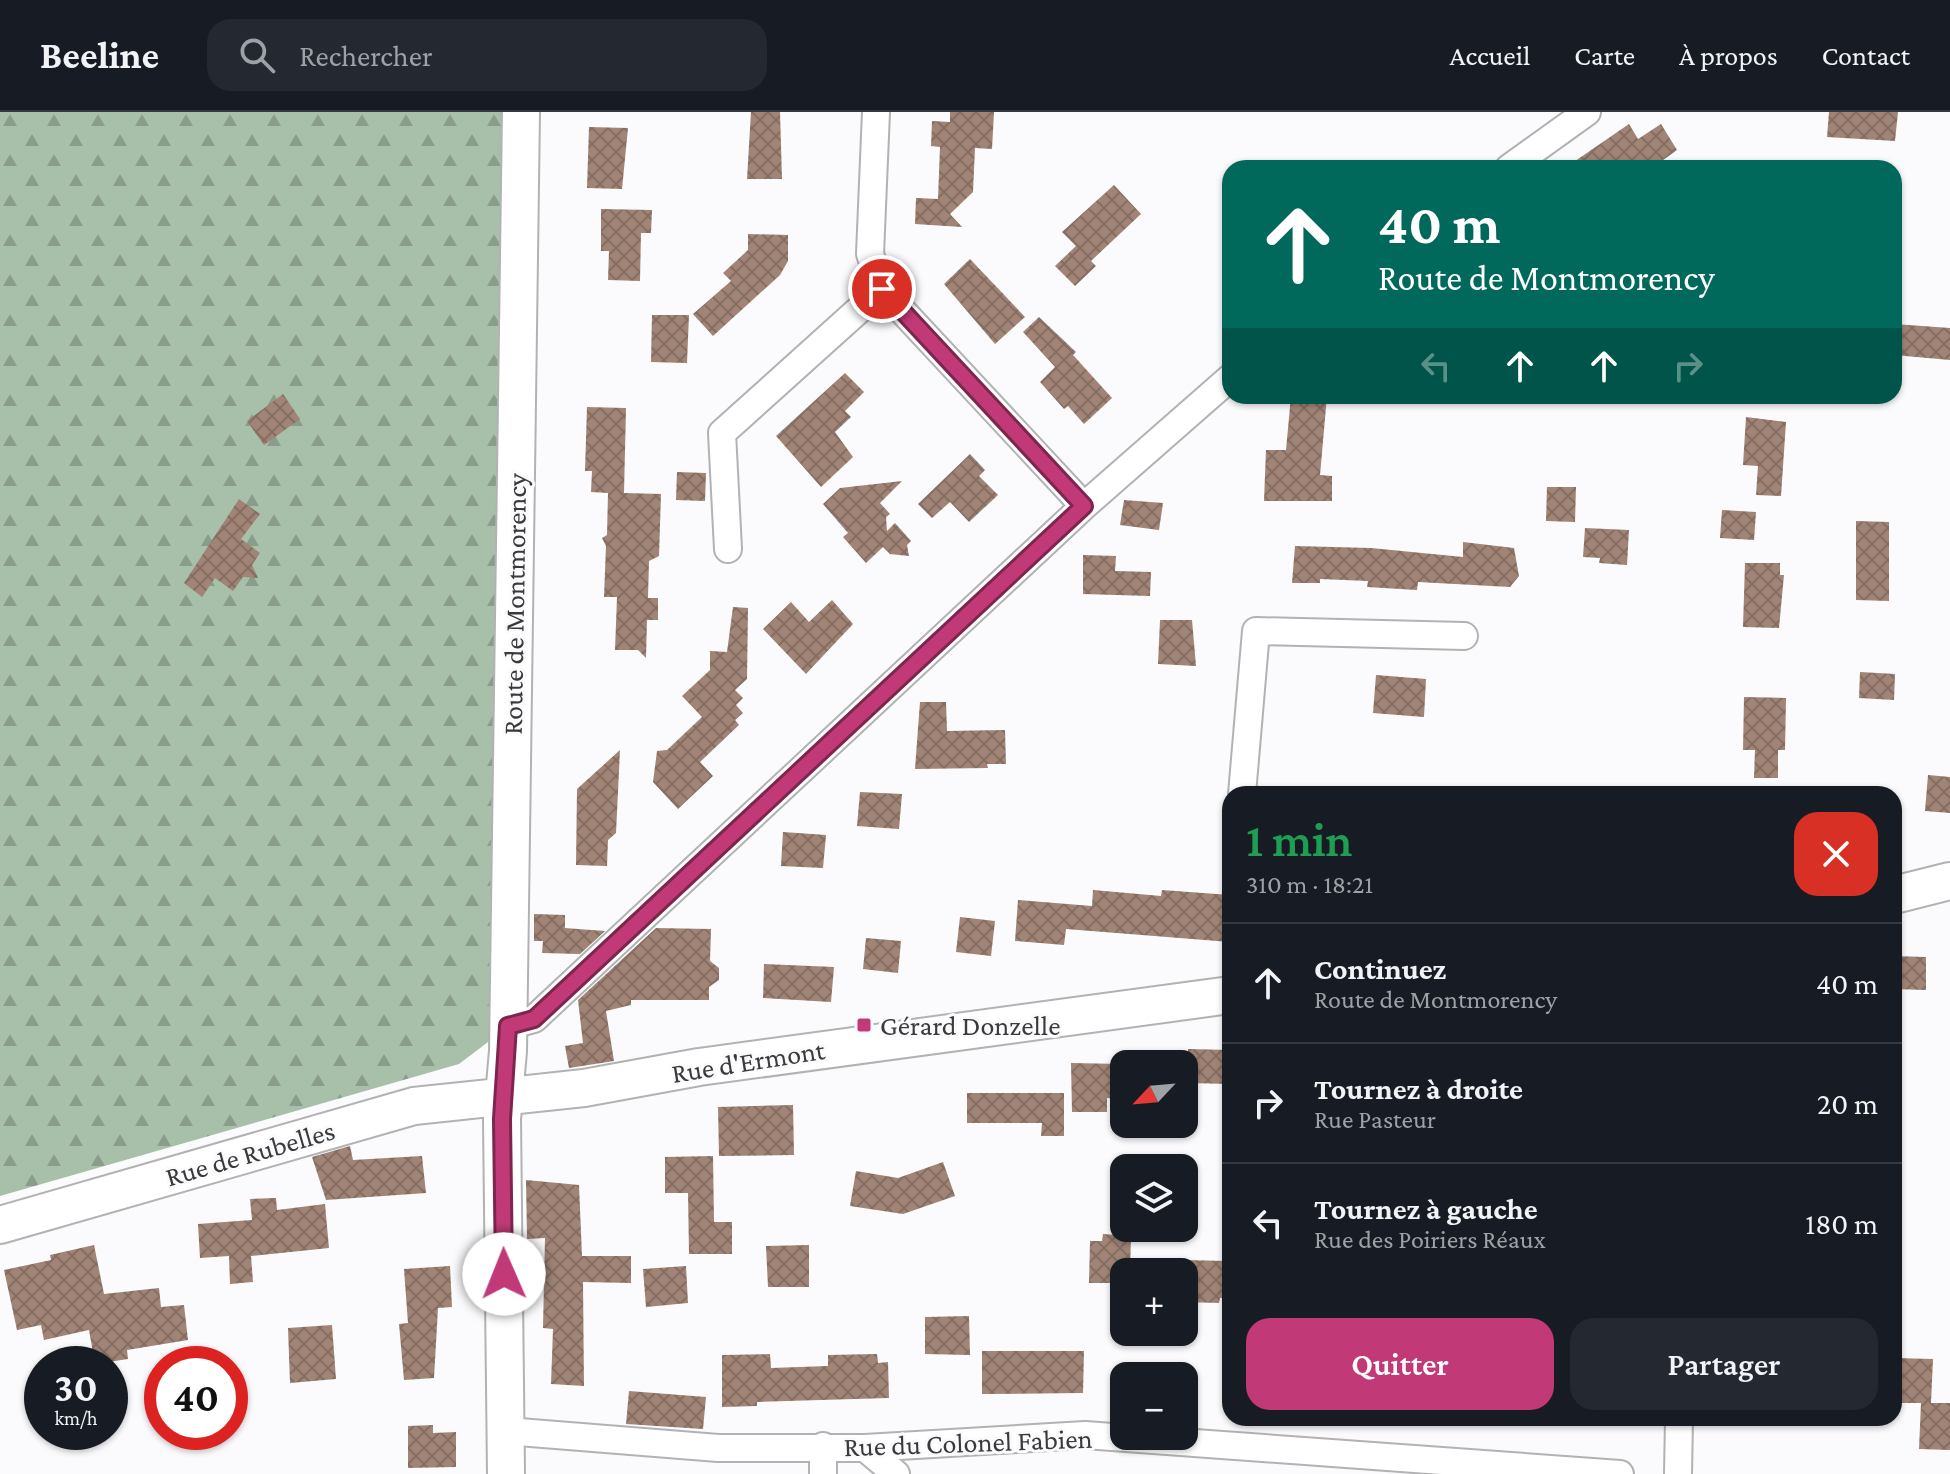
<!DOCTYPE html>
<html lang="fr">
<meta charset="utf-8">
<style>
:root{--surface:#171b24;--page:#242831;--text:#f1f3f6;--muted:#9ea1a6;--line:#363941;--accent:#c13a77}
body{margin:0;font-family:"Crimson Pro",serif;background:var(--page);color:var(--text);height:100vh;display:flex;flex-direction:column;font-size:30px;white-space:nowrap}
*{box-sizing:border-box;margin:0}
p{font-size:26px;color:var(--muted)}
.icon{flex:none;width:44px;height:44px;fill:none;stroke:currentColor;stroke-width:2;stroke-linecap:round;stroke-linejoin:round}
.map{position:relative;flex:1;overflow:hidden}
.details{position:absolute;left:1222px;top:674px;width:680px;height:640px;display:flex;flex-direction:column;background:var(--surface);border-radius:24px;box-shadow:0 2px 6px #0004}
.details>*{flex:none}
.guide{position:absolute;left:1222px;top:48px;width:680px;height:244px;border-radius:24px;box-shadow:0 2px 6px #0004;background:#00695c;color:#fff;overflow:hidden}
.needle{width:52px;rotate:244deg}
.tools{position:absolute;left:1110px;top:938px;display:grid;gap:16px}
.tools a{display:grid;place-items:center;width:88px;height:88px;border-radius:16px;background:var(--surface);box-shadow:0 2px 6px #0004;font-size:40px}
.speed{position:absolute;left:24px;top:1234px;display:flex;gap:16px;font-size:40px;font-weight:700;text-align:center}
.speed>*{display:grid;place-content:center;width:104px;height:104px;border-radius:50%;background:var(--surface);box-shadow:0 2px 6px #0004;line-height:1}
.speed small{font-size:20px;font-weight:400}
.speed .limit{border:12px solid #d22;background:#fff;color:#111}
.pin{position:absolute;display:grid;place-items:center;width:68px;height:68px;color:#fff;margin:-34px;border:4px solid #fff;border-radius:50%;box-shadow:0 2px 8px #0007}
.me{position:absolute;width:88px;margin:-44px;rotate:359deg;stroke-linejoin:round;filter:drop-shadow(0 0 6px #0008)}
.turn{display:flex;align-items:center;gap:28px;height:168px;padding:0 24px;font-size:36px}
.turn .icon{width:104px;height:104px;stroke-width:2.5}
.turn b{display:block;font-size:56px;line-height:68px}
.lanes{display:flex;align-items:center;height:76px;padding:0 24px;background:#0003;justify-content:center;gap:40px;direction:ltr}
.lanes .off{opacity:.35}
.round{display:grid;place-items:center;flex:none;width:84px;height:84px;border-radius:24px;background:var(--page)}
.overview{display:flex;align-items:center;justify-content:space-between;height:136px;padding:0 24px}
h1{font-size:48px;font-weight:600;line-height:60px;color:#1e9e55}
.primary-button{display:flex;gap:16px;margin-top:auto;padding:16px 24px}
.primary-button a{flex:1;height:92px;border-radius:24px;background:var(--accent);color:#fff;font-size:32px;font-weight:600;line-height:92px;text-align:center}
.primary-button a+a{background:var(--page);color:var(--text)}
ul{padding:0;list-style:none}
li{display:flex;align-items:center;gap:24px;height:120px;padding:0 24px;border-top:2px solid var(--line)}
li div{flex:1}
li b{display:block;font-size:30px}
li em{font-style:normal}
header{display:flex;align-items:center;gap:48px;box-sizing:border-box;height:112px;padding:0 40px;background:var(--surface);border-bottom:2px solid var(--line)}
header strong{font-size:38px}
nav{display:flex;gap:44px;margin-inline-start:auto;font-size:28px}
.search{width:560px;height:72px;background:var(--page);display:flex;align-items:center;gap:20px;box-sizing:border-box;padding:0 28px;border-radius:24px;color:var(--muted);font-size:30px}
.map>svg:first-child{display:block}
.forest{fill:url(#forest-firs)}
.building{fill:url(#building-cross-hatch)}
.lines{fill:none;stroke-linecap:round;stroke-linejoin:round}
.street-casing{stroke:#b2b2b4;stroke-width:30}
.secondary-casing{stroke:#b2b2b4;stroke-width:40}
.street{stroke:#fff;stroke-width:26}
.secondary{stroke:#fff;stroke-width:36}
.route-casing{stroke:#7d264d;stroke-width:20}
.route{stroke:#c13a77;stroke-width:14}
.poi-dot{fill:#c13a77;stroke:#fbfbfd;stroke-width:3}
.labels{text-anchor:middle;stroke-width:6;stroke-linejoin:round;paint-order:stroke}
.street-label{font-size:28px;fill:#3a3a3b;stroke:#fbfbfd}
.poi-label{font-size:28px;fill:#3a3a3b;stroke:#fbfbfd;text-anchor:start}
</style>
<header>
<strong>Beeline</strong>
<div class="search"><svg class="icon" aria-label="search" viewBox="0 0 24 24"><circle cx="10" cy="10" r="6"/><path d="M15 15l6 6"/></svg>Rechercher</div>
<nav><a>Accueil</a><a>Carte</a><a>À propos</a><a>Contact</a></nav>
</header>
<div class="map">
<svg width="1950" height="1362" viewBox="0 0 1950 1362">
<defs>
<pattern id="forest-firs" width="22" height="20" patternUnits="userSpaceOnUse" patternTransform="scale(2)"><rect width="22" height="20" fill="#a8c0a9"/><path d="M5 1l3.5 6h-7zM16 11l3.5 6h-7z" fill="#8a9d8b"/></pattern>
<pattern id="building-cross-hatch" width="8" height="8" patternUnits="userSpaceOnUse" patternTransform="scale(2)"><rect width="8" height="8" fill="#a18476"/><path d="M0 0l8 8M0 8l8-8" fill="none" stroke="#846d62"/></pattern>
</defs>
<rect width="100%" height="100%" fill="#fbfbfd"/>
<path class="forest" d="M 0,0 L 503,0 L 492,927 L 459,952 L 0,1084 Z"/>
<path class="building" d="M 751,0 L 780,0 L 782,67 L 747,67 Z
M 950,0 L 994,0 L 992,37 L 975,36 L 973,80 L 950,102 L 962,115 L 915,112 L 916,86 L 938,87 L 940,35 L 931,34 L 932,9 L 950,10 Z
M 1829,0 L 1898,0 L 1895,29 L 1827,25 Z
M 1629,12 L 1638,27 L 1661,12 L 1677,38 L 1652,56 L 1565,56 Z
M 589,15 L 628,16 L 622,77 L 587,76 Z
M 1114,73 L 1141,102 L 1091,149 L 1096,154 L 1075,174 L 1055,154 L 1076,134 L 1062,120 Z
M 601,97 L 652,98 L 651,121 L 641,121 L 640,169 L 608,168 L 609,139 L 601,139 Z
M 748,122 L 788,123 L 788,149 L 780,163 L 713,224 L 693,202 L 731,169 L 723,161 L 748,138 Z
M 970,147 L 1025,205 L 995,232 L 944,172 Z
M 652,203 L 689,203 L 687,251 L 651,250 Z
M 1039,205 L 1076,240 L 1073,243 L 1112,286 L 1084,312 L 1068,294 L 1064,297 L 1040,270 L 1055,255 L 1023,220 Z
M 1894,212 L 1950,216 L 1950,248 L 1894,243 Z
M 845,261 L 864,280 L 845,299 L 851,305 L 835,320 L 853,345 L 821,375 L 776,324 Z
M 283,282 L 300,307 L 264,333 L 247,309 Z
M 1291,284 L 1327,284 L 1320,363 L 1332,364 L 1332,389 L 1264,389 L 1266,338 L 1286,338 Z
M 587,295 L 626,296 L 624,381 L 661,382 L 659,444 L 649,449 L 648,486 L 658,486 L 658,508 L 647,508 L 646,546 L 638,538 L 615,538 L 617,485 L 604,485 L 606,434 L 602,426 L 607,423 L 608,381 L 591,380 L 592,359 L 585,359 Z
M 1746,305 L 1786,310 L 1781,384 L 1756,383 L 1758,354 L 1743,353 Z
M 970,342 L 985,358 L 979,364 L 998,383 L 969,410 L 950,390 L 932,406 L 918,392 Z
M 677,360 L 706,361 L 705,389 L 676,388 Z
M 902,369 L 880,391 L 890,402 L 886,405 L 887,419 L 895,411 L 911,429 L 907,433 L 909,444 L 890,442 L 883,435 L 866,451 L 843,425 L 848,421 L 823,392 L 840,376 Z
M 1547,375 L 1576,375 L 1575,410 L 1546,409 Z
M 239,387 L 260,402 L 241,427 L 260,441 L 252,453 L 258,466 L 243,465 L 233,479 L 215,466 L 202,485 L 184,471 Z
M 1124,388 L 1163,391 L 1159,418 L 1120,413 Z
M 1722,398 L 1756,400 L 1754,428 L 1720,426 Z
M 1856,409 L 1889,410 L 1889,489 L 1856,488 Z
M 1585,416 L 1629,418 L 1627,453 L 1599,451 L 1600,446 L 1583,445 Z
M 1463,430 L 1514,436 L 1519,464 L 1510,475 L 1418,470 L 1417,478 L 1367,475 L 1368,469 L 1320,467 L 1320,471 L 1292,471 L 1295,434 L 1371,436 L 1463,445 Z
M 1083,443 L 1116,444 L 1115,459 L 1151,460 L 1150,484 L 1083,482 Z
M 1745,451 L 1780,451 L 1780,463 L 1784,463 L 1779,516 L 1743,515 Z
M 832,488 L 853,512 L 806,562 L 763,517 L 791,490 L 809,510 Z
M 733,495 L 748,496 L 747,567 L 735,578 L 743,586 L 736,593 L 743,601 L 735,608 L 739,613 L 700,650 L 713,664 L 678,697 L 653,670 L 657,639 L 667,638 L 702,605 L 682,584 L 710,558 L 710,539 L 727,540 Z
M 1160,508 L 1192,508 L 1196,554 L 1158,552 Z
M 1860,560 L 1895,562 L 1894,588 L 1859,586 Z
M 1376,563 L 1426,567 L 1424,605 L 1373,601 Z
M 1744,585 L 1786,586 L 1785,638 L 1778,638 L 1778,666 L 1754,666 L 1755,638 L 1743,638 Z
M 920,590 L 946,590 L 947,619 L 1005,618 L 1006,652 L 987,652 L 988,656 L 915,657 Z
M 620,638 L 616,721 L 608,728 L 607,754 L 576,753 L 577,677 Z
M 1928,663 L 1950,665 L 1950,701 L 1925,699 Z
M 860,680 L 902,682 L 899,717 L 857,714 Z
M 783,720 L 826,723 L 823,756 L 781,754 Z
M 1093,778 L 1161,784 L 1162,778 L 1230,783 L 1230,830 L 1066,817 L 1064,833 L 1015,829 L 1018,788 L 1092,794 Z
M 534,802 L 565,803 L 565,816 L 605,819 L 580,842 L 542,841 L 543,829 L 534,829 Z
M 960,805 L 995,809 L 991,844 L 956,840 Z
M 656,816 L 711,817 L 710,849 L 719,856 L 719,868 L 709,875 L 709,888 L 631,888 L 631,893 L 606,899 L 614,949 L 569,956 L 565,934 L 583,931 L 578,888 Z
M 866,826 L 901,829 L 898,861 L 863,857 Z
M 1894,844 L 1926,845 L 1926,878 L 1894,877 Z
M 764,852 L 834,855 L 831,890 L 763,886 Z
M 1188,937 L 1230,938 L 1230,972 L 1188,971 Z
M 1071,951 L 1124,952 L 1124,987 L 1107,986 L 1107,1000 L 1072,1000 Z
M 967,981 L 1064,981 L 1064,1024 L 1041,1024 L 1042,1011 L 967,1011 Z
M 793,993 L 794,1043 L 719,1044 L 718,995 Z
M 350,1034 L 353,1048 L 422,1044 L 426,1081 L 326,1088 L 312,1045 Z
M 713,1044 L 714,1110 L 732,1110 L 732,1142 L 689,1142 L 688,1081 L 665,1081 L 665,1045 Z
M 943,1050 L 955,1084 L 903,1102 L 850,1094 L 856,1059 L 898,1066 Z
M 526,1068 L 579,1073 L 582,1144 L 631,1144 L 631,1171 L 583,1170 L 584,1274 L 551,1272 L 553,1217 L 543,1216 L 545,1126 L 527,1127 Z
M 276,1086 L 277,1098 L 325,1092 L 329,1136 L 251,1144 L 253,1170 L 230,1172 L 229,1144 L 200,1146 L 198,1112 L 252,1108 L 250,1087 Z
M 1103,1122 L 1131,1124 L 1130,1160 L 1124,1160 L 1124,1171 L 1089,1171 L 1090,1129 L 1102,1129 Z
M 94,1133 L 104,1182 L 159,1176 L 161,1195 L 184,1193 L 188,1228 L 127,1238 L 128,1247 L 95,1252 L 89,1218 L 44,1228 L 41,1213 L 17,1218 L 4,1158 L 51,1148 L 50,1143 Z
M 809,1133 L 809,1175 L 768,1175 L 766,1134 Z
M 1184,1148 L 1228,1149 L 1228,1186 L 1220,1186 L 1219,1191 L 1184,1190 Z
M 450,1154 L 452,1195 L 438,1196 L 434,1266 L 404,1268 L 399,1212 L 408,1211 L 404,1157 Z
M 686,1154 L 688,1191 L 646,1195 L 643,1157 Z
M 969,1204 L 970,1243 L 925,1242 L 925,1205 Z
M 332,1213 L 336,1267 L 290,1271 L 288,1216 Z
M 982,1239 L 1084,1239 L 1083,1281 L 982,1282 Z
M 770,1242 L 771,1256 L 828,1254 L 828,1243 L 877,1242 L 878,1251 L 888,1250 L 889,1286 L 757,1290 L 757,1294 L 722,1295 L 722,1243 Z
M 1894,1246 L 1933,1247 L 1931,1291 L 1950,1291 L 1950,1338 L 1919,1337 L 1921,1291 L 1894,1291 Z
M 629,1279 L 706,1285 L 703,1317 L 626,1312 Z
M 433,1313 L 433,1321 L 456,1320 L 456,1355 L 408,1356 L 408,1314 Z"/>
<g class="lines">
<defs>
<path id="street" d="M 876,0 L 870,142 L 882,177 L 1084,394
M 1509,56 L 1587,0
M 728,437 L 722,321 L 882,177
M 1242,682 L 1256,519 L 1464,524
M 508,914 L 534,907 L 1084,394 L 1230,266
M 506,1319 L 718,1336 L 865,1336 L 1085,1323 L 1620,1362
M 865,1336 L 896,1362
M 823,1362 L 823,1334
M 1678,1362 L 1679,1306"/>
<path id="secondary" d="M 1894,783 L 1950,769
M 0,1113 L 414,994 L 584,976 L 699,955 L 1230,883
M 506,1362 L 502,1007 L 508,939 L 521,0"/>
</defs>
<use href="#street" class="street-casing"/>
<use href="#secondary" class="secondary-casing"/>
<use href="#street" class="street"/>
<use href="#secondary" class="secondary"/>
</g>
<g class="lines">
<defs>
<path id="route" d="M 504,1162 L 502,1007 L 508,914 L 534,907 L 1084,394 L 882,177"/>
</defs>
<use href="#route" class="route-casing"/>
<use href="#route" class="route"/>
</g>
<rect class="poi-dot" x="856" y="905" width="16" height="16" rx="4"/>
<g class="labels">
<g class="street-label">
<text transform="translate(514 492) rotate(-89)" y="10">Route de Montmorency</text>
<text transform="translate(748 949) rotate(-9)" y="10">Rue d'Ermont</text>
<text transform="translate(250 1041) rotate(-16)" y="10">Rue de Rubelles</text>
<text transform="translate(968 1330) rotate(-2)" y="10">Rue du Colonel Fabien</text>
</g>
<g class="poi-label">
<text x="880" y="923">Gérard Donzelle</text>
</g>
</g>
</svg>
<div class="tools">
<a><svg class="needle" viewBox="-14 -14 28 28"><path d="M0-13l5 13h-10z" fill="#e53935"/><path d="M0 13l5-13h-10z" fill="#9ea1a6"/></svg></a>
<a><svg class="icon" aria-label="layers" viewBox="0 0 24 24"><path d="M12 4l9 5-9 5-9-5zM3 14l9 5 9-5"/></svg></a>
<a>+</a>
<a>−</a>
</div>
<div class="speed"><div>30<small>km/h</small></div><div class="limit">40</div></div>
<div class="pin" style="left:882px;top:177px;background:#d93025"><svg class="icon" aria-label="arrive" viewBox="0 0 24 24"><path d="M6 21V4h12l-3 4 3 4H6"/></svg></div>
<svg class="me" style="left:504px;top:1162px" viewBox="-20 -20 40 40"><circle r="19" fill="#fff"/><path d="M0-13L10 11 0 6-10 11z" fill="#c13a77"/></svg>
<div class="guide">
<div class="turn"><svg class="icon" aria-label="ahead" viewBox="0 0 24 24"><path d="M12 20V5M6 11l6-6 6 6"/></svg><div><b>40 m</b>Route de Montmorency</div></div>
<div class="lanes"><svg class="icon off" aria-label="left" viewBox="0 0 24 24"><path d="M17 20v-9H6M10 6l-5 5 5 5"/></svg><svg class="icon" aria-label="ahead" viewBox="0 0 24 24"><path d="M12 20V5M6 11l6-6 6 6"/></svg><svg class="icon" aria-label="ahead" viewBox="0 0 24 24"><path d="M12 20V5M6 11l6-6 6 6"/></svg><svg class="icon off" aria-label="right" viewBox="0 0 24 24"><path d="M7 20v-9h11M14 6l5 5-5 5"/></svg></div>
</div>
<section class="details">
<div class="overview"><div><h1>1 min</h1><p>310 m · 18:21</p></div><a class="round" style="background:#d93025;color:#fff"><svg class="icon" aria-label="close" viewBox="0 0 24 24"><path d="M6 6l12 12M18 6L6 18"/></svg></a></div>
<ul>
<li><svg class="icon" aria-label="ahead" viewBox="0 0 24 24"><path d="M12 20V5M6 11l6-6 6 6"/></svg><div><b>Continuez</b><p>Route de Montmorency</p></div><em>40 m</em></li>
<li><svg class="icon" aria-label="right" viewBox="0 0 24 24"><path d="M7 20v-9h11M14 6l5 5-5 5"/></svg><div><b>Tournez à droite</b><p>Rue Pasteur</p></div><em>20 m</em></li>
<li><svg class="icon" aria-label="left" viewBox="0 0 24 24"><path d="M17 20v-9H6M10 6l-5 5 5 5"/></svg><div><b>Tournez à gauche</b><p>Rue des Poiriers Réaux</p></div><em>180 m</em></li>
</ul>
<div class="primary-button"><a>Quitter</a><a>Partager</a></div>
</section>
</div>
